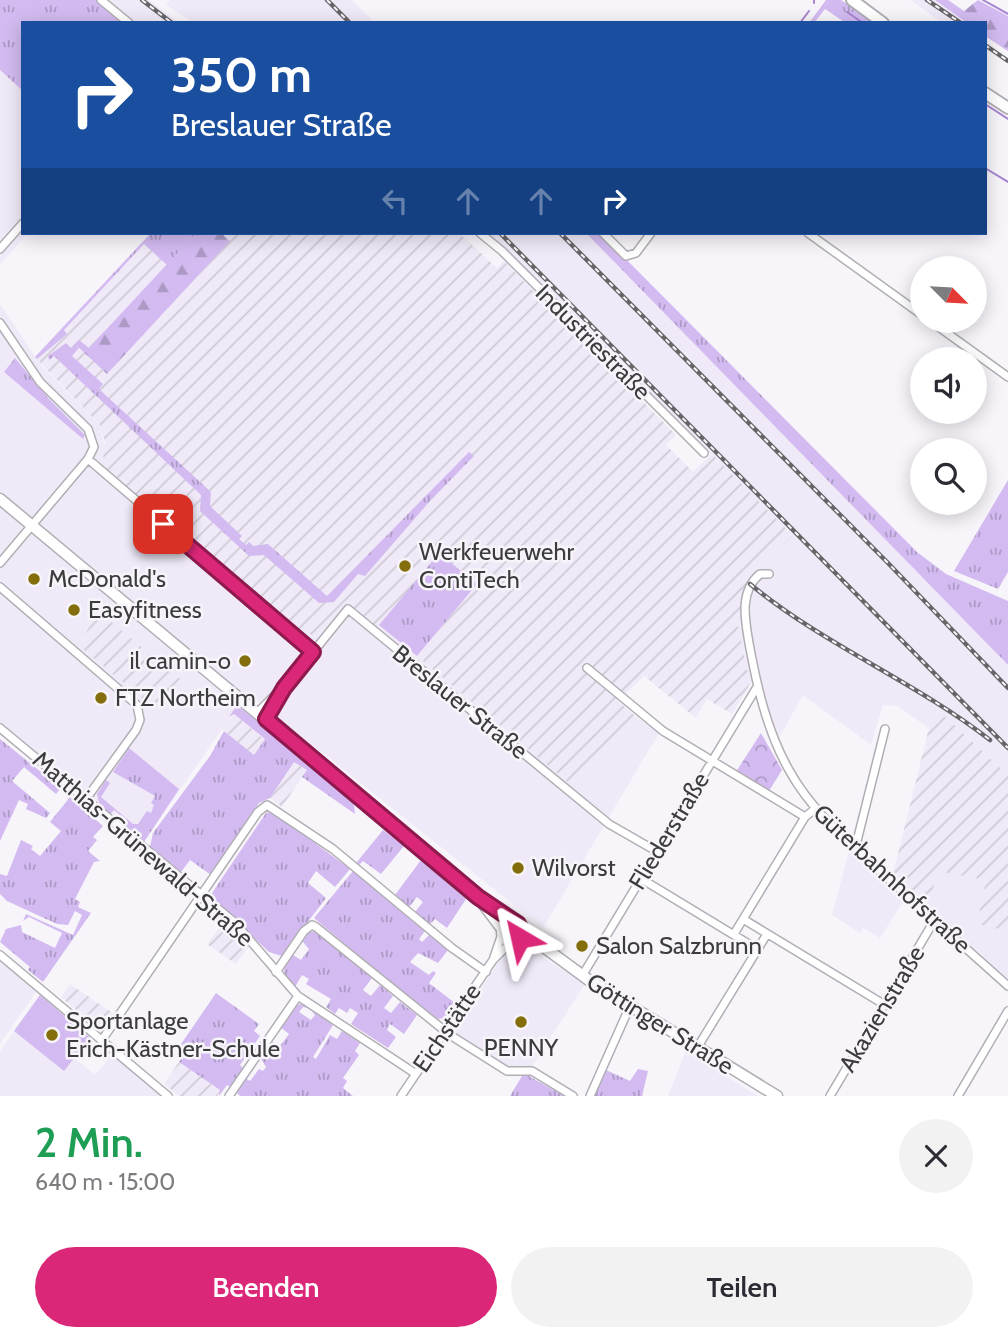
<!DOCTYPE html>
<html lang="de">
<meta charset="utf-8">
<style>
:root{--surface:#fff;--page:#f2f2f3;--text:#2b2b33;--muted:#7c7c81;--accent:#db2777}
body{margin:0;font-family:Cabin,sans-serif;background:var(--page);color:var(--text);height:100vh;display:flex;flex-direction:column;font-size:26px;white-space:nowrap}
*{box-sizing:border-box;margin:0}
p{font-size:23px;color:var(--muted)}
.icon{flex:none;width:38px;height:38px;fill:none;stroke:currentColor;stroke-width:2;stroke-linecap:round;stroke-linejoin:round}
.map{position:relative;height:1096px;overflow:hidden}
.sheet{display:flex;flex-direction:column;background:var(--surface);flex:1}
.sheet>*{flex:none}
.banner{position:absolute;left:21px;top:21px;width:966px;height:214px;border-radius:0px;box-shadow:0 4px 18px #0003;background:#1a4fa0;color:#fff;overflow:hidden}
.needle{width:46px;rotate:114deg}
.controls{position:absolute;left:910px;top:256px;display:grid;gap:14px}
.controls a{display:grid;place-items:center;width:77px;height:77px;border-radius:50%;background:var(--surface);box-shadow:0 4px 18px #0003;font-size:35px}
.pin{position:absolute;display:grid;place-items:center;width:60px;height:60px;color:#fff;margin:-30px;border-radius:14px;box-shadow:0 4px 10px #0006}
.me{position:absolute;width:77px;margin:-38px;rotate:324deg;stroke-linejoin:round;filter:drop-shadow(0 0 5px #0008)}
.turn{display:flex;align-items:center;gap:24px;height:147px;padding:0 35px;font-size:32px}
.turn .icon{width:91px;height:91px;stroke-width:2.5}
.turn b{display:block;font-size:49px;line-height:60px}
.lanes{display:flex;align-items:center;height:66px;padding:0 35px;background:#0003;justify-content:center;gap:35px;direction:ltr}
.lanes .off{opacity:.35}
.round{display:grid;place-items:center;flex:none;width:74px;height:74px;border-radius:37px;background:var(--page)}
.head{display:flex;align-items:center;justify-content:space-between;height:119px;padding:0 35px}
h1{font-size:42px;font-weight:600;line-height:52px;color:#1e9e55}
.primary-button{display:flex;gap:14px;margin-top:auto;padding:14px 35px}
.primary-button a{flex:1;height:80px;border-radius:42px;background:var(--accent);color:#fff;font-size:28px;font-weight:600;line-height:80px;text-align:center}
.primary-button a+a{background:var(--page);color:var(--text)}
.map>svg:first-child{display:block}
.built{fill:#f0eaf8}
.industrial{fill:url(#industrial-furrows)}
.grass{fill:url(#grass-tufts)}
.forest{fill:url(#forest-firs)}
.park{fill:url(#park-crowns)}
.pitch{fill:#d3bbf1}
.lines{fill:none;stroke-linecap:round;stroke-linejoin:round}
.stream{stroke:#a683cf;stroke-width:2}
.minor-casing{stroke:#b1aeb4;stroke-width:10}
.secondary-casing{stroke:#b1aeb4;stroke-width:13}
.primary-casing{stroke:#b1aeb4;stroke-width:14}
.minor{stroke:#fff;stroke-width:7}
.secondary{stroke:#fff;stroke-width:10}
.primary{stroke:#fff;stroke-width:10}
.rail-casing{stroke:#676568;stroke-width:4.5}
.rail{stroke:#f7f4fa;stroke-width:2;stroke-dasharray:5;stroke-linecap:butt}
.route-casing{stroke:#8e194d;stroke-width:18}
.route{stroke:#db2777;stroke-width:12}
.poi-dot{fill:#836e0b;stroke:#f7f4fa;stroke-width:2.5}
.labels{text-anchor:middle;stroke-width:5;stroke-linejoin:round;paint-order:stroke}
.street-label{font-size:24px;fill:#3c3b3d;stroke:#f7f4fa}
.poi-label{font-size:24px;fill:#3c3b3d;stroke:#f7f4fa;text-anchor:start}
</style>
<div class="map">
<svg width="1008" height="1096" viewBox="0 0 1008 1096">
<defs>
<pattern id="industrial-furrows" width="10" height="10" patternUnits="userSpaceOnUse" patternTransform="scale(1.75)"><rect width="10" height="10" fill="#f0eaf8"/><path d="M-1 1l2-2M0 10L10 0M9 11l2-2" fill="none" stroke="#cfcad6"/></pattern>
<pattern id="grass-tufts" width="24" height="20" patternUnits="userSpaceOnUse" patternTransform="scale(1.75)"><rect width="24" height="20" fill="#d3bbf1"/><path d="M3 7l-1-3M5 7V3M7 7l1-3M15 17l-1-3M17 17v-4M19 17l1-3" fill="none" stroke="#ac99c4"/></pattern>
<pattern id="forest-firs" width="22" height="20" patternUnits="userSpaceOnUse" patternTransform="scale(1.75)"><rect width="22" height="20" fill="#d3bbf1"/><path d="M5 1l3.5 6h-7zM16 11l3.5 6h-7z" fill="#ac99c4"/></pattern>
<pattern id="park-crowns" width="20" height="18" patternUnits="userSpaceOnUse" patternTransform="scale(1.75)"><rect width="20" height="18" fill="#d3bbf1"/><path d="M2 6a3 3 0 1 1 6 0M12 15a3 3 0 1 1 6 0" fill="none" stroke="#ac99c4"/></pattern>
</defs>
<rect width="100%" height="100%" fill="#f7f4fa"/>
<path class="built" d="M 109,0 L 149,0 L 179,23 L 134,23 Z
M 170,0 L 352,0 L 375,23 L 194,23 L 166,5 Z
M 910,0 L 935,0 L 967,23 L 943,23 Z
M 0,70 L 23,91 L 23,233 L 28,233 L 0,265 Z
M 487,233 L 586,233 L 1008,665 L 1008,775 L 938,710 L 929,728 L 897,706 L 883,705 L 871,745 L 803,695 L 779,738 L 754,679 L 750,684 L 736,616 L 753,574 L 793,536 Z
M 0,304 L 42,366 L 100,425 L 109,467 L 107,471 L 296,633 L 301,628 L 316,637 L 345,601 L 377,628 L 379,625 L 575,787 L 635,716 L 659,733 L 543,928 L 247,693 L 144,842 L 140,843 L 0,725 Z
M 849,851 L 903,902 L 880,938 L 863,928 L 860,933 L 832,915 Z
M 937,870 L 986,880 L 977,924 L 1008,929 L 1008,979 L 929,907 Z
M 528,948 L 585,984 L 532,1066 L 510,1069 L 453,1031 L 498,963 L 513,949 Z
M 0,962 L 36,992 L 0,1044 Z
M 40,995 L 90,1038 L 74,1058 L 95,1075 L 112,1055 L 160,1096 L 0,1096 L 0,1051 Z
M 686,1051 L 758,1096 L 668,1096 Z"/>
<path class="industrial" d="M 151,233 L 459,233 L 497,268 L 504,261 L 676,435 L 666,445 L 693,472 L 712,454 L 793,536 L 753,574 L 742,602 L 742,615 L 736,616 L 750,684 L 732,714 L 707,699 L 696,718 L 644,676 L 618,701 L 635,716 L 575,788 L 417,656 L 476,585 L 439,554 L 378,628 L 345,601 L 316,637 L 301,629 L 297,633 L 106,471 L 109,467 L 103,459 L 105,442 L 100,425 L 35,357 Z
M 99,612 L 185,683 L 160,713 L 78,645 Z
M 938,710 L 1008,775 L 1008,931 L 977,924 L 986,880 L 937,871 L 929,907 L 893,874 L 929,728 Z
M 234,714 L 265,740 L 254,756 L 221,728 Z
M 294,761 L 307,770 L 282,807 L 270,798 Z
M 223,922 L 249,946 L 236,964 L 207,944 Z
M 70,984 L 114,1014 L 104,1029 L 100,1030 L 61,997 Z
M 179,1062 L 221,1090 L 217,1096 L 179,1096 L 164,1084 Z"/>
<path class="grass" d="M 0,0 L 96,0 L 124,23 L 23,23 L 23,91 L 0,70 Z
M 826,0 L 841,0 L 875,23 L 846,23 L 825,9 L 814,23 L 809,23 Z
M 151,233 L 196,233 L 167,265 L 144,244 L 64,330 L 67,334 L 37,359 L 35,357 Z
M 586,233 L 600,233 L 917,552 L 946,574 L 1008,601 L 1008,665 Z
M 66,343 L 71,348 L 75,344 L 79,348 L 72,356 L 103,384 L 99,389 L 211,492 L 210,506 L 242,536 L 239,539 L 246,545 L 249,542 L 253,546 L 268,544 L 327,596 L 469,452 L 474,456 L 430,501 L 365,576 L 358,574 L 334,602 L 319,603 L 264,555 L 249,556 L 200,511 L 201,495 L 54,356 L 49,360 L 48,356 Z
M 15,358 L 49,399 L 85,435 L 83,439 L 4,372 Z
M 1008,480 L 1008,572 L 998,589 L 954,571 Z
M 439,553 L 477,584 L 417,656 L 379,625 Z
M 237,705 L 353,798 L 355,814 L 302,777 L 307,770 L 294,762 L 270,798 L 259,803 L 211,875 L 190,860 L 181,872 L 150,847 L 153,833 L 210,756 L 224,731 L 254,755 L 265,739 L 234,714 L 229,717 Z
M 0,739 L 61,788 L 56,794 L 24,767 L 12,781 L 50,813 L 46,818 L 26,809 L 28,804 L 19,800 L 0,841 Z
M 129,748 L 179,789 L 144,842 L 116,819 L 119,814 L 114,810 L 110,815 L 100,806 L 97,794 L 106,780 L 110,783 L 101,797 L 133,824 L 138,824 L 147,811 L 151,813 L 154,805 L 151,803 L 155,796 L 113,772 Z
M 70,797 L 103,826 L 93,837 L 97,840 L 88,851 L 100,861 L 94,862 L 75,899 L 80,902 L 78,907 L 91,913 L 43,982 L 28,970 L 30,967 L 0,942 L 6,929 L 21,925 L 22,932 L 55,948 L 62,933 L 29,917 L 23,921 L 26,914 L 73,935 L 82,915 L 75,911 L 68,925 L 57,924 L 7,901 L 0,894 L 0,874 L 7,876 L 21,840 L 33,846 L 31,849 L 40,856 L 61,831 L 50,822 Z
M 273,812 L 350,869 L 335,887 L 316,871 L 308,883 L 326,898 L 282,956 L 269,952 L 213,899 L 212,893 L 266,813 Z
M 383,830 L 404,846 L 381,874 L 363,861 L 359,865 L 357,862 Z
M 421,860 L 466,899 L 447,928 L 435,919 L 430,924 L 415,912 L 423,902 L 417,897 L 409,907 L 395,895 Z
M 353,871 L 425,931 L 419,939 L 422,942 L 429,935 L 448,950 L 438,963 L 418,953 L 410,962 L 429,975 L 433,971 L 436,973 L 429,983 L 455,1003 L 444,1018 L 438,1019 L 420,1007 L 314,918 Z
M 316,931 L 372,978 L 363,990 L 371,996 L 380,985 L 393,996 L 384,1008 L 391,1013 L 400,1002 L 417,1015 L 404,1034 L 390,1024 L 387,1030 L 396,1037 L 388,1048 L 351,1024 L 358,1013 L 350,1008 L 347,1013 L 339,1008 L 335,1014 L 326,1007 L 331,999 L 306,984 L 309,979 L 302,975 L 295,987 L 285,977 L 284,969 L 293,955 L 301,960 L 309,949 L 302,941 L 310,932 Z
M 216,993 L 259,1024 L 254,1031 L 260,1036 L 240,1065 L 244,1069 L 231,1087 L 227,1085 L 219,1096 L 220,1090 L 179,1062 L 184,1055 L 177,1050 Z
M 302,1004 L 308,1008 L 303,1007 L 299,1012 L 311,1020 L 315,1015 L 311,1010 L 333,1025 L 313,1057 L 316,1059 L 330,1035 L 337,1039 L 342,1031 L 360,1043 L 355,1051 L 359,1055 L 343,1078 L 347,1081 L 343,1088 L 353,1096 L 240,1096 L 236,1092 L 245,1078 L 250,1081 L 259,1069 L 263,1071 L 266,1067 L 260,1057 L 271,1041 L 280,1046 L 289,1034 L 280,1027 L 296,1005 Z
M 638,1069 L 648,1071 L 642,1096 L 594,1096 L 606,1070 L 630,1081 Z
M 527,1075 L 564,1096 L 510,1096 L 522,1076 Z"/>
<path class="forest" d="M 935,0 L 948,0 L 964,11 L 978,0 L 1008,16 L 1008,51 L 985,36 L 985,23 L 967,23 Z
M 196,233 L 221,233 L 230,241 L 107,374 L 75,344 L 79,340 L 89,348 Z"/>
<path class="park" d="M 761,733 L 782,770 L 769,791 L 736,772 Z"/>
<path class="pitch" d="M 40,995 L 90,1038 L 64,1071 L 14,1031 Z"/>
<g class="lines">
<path class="stream" d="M 983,0 L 1008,14
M 814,3 L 814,0
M 847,12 L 863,23
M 800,23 L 809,11
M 985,104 L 1008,119
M 985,168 L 1008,182"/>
<defs>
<path id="minor" d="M 101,0 L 129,23
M 480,233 L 502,251 L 704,453
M 603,233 L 626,256 L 636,253 L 651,233
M 808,233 L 922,315
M 0,249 L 23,223
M 929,320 L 1008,377
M 0,323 L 40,382 L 88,429 L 94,447 L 88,459 L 0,563
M 88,459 L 313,652
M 769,574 L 760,574 C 739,591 745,620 749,643 C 757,687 767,731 789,770 C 812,812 850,844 885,876 C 926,913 967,949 1008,986
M 0,587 L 137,705 L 140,720 L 136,730 L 86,799
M 587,668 L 663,731 L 805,817 L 816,808
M 258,712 L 280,690
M 266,719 L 284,688 L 348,609 L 609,824 L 656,851
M 0,728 L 234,922 L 298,996 L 416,1074
M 855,849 L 885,729
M 640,878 L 757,949
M 743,919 L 885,1005
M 734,934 L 805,817
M 0,955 L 168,1096
M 494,957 L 502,934
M 276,972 L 304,931 L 312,925 L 316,927 L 450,1035 L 507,1071 L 532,1071 L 573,1096
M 582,976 L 757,687
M 102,1040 L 258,812 L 267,805 L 333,849 L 452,948 L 486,972
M 697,1048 L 767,934
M 229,1096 L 298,996
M 401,1096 L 493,960 L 511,942
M 590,1096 L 630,1006
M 830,1096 L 934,921
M 958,1096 L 1008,1011"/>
<path id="secondary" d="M 0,499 L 478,897 L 502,929
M502 932a10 10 0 1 1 20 0a10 10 0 1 1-20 0Z
M 522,931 L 590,981 L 777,1096"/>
<path id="primary" d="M 852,0 L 883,23
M 985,93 L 1008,108"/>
</defs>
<use href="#minor" class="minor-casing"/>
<use href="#secondary" class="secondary-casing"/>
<use href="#primary" class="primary-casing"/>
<use href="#minor" class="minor"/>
<use href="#secondary" class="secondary"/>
<use href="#primary" class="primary"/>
<defs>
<path id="rail" d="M 142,0 L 172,23
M 327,0 L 350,23
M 927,0 L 961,23
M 985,45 L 1008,61
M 500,233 L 1008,748
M 560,233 L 888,563 L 1008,688
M 750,584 C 824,645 914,681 990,740"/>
</defs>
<use href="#rail" class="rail-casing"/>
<use href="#rail" class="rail"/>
</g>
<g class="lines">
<defs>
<path id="route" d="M 163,524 L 313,652 L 284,688 L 266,719 L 478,897 L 518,924 L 522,931 L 520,938"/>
</defs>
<use href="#route" class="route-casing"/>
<use href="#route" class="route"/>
</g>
<g class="poi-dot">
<circle cx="405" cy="566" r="7"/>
<circle cx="34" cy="579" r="7"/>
<circle cx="74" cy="610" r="7"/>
<circle cx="245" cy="661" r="7"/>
<circle cx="101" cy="698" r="7"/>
<circle cx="518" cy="868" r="7"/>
<circle cx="582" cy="946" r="7"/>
<circle cx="521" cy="1022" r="7"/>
<circle cx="52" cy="1035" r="7"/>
</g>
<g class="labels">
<g class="street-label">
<text transform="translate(593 342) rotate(45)" y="8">Industriestraße</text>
<text transform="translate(460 702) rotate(39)" y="8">Breslauer Straße</text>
<text transform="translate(669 831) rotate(-59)" y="8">Fliederstraße</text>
<text transform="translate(143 849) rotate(41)" y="8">Matthias-Grünewald-Straße</text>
<text transform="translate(892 879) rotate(43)" y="8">Güterbahnhofstraße</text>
<text transform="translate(882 1009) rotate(-59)" y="8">Akazienstraße</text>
<text transform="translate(660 1024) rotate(32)" y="8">Göttinger Straße</text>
<text transform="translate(447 1028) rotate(-56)" y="8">Eichstätte</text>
</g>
<g class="poi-label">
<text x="419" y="560">Werkfeuerwehr<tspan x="419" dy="28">ContiTech</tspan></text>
<text x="48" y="587">McDonald's</text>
<text x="88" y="618">Easyfitness</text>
<text x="231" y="669" text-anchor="end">il camin-o</text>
<text x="115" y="706">FTZ Northeim</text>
<text x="532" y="876">Wilvorst</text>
<text x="596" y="954">Salon Salzbrunn</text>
<text x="66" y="1029">Sportanlage<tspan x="66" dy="28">Erich-Kästner-Schule</tspan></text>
<text x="521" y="1056" text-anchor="middle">PENNY</text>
</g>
</g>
</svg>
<div class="controls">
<a><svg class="needle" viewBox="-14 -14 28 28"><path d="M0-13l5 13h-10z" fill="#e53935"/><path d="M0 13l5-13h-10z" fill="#7c7c81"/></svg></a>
<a><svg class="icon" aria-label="sound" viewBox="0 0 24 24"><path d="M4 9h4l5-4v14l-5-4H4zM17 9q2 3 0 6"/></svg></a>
<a><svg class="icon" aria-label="search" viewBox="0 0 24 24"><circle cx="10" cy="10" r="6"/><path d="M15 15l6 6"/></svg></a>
</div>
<div class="pin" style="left:163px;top:524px;background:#d93025"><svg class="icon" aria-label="arrive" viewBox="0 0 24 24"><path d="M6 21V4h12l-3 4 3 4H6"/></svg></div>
<svg class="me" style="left:520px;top:938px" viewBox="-20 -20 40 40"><path d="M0-17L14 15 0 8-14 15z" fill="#db2777" stroke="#fff" stroke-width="4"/></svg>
<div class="banner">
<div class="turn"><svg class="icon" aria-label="right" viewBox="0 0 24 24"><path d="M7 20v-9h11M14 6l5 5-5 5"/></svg><div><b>350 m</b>Breslauer Straße</div></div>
<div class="lanes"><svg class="icon off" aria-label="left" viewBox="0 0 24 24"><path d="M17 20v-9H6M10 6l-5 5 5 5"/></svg><svg class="icon off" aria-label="ahead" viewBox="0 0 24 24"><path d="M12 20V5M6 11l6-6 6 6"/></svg><svg class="icon off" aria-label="ahead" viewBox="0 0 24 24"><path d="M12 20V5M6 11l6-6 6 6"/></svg><svg class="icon" aria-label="right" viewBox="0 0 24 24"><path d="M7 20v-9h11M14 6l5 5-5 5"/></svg></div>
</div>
</div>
<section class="sheet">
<div class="head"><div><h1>2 Min.</h1><p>640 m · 15:00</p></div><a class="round"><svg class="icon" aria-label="close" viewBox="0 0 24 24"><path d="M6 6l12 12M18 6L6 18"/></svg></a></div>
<div class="primary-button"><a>Beenden</a><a>Teilen</a></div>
</section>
